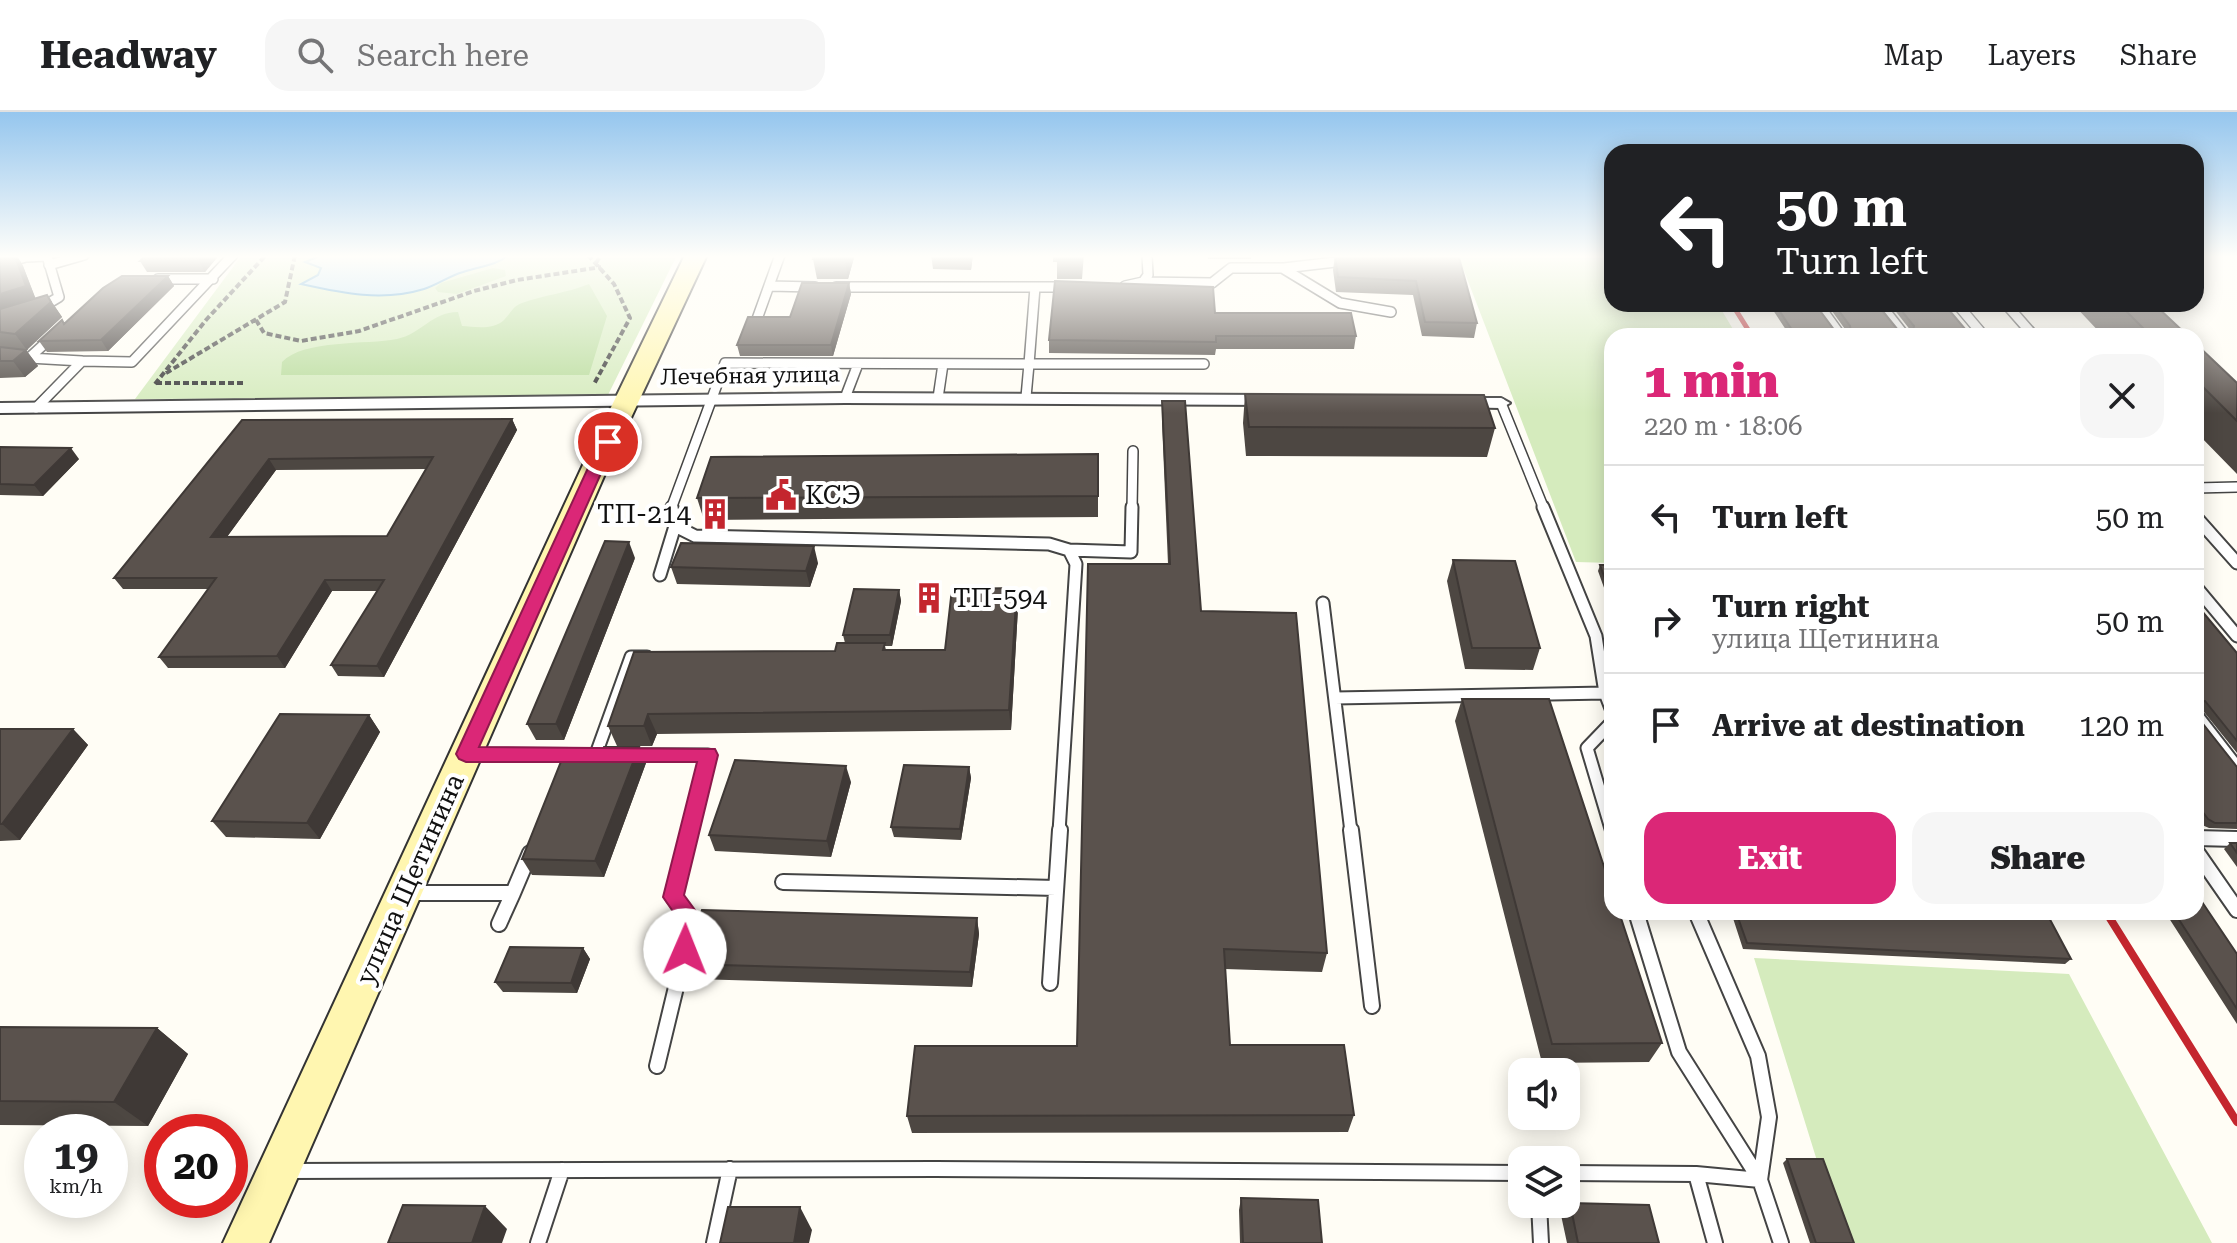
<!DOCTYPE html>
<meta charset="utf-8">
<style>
:root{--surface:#fff;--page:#f6f6f6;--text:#202124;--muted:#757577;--line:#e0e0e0;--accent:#db2777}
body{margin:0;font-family:"Roboto Serif",serif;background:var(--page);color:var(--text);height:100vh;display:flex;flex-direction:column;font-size:30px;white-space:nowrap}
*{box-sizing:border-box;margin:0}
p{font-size:26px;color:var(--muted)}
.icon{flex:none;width:44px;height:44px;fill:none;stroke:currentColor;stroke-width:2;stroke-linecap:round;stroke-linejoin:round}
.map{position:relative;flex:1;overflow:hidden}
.drawer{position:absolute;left:1604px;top:216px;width:600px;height:592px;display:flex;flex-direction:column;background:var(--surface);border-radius:24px;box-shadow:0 4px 20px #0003}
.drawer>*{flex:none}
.hud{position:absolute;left:1604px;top:32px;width:600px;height:168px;border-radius:24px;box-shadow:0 4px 20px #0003;background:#202124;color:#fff;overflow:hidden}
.tools{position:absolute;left:1508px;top:946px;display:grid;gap:16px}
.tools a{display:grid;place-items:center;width:72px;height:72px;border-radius:16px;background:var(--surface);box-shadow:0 4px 20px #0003;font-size:40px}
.speed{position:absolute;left:24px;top:1002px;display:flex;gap:16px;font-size:40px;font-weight:700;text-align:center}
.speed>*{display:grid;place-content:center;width:104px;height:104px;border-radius:50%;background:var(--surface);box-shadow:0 4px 20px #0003;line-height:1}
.speed small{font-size:20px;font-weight:400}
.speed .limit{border:12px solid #d22;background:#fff;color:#111}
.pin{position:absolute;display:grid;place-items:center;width:68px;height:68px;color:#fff;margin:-34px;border:4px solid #fff;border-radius:50%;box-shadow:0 2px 8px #0007}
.me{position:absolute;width:88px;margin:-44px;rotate:1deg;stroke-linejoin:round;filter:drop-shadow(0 0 6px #0008)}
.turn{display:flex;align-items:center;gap:28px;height:168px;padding:0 40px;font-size:36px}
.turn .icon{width:104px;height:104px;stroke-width:2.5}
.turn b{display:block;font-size:56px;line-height:68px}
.round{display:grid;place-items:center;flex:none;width:84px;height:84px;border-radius:24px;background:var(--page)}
.overview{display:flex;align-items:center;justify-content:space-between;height:136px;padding:0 40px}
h1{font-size:48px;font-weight:800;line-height:60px;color:var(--accent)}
.button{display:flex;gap:16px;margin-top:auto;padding:16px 40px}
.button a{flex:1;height:92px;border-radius:24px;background:var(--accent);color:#fff;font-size:32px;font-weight:800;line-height:92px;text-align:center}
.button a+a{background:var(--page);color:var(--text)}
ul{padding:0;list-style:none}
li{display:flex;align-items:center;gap:24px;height:104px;padding:0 40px;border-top:2px solid var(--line)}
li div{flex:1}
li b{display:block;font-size:30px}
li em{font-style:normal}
header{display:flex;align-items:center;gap:48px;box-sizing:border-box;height:112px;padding:0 40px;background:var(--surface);border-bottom:2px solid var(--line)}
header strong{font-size:38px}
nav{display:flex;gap:44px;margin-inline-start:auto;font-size:28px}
.search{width:560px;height:72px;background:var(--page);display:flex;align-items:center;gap:20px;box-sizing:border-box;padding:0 28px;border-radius:24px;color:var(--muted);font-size:30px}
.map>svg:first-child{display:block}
.green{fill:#d5ebbd}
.forest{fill:#b9dc9c}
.water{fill:#b9e0f7;stroke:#3f96cf;stroke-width:2}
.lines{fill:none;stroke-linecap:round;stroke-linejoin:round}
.lane-far2-casing{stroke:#444;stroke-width:12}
.lane-far1-casing{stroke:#444;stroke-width:15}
.lane-casing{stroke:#444;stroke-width:18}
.street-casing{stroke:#444;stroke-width:4}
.secondary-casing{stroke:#333;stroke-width:4}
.path{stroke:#333;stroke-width:4;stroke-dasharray:6 3;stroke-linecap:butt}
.lane-far2{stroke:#fff;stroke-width:9}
.lane-far1{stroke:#fff;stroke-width:11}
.lane{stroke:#fff;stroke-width:14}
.street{fill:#fff;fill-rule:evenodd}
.secondary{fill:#fff6b0;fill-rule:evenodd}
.rail-far1{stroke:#c4262e;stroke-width:5}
.rail{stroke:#c4262e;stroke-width:8}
.wall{fill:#4d4742;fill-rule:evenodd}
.shaded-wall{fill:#3f3936}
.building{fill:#5a524d;stroke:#3f3936;stroke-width:2;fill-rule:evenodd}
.route{fill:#db2777;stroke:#8e194d;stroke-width:2}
.labels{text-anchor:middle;stroke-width:8;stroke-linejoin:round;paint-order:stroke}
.far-street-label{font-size:22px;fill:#111;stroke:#fff}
.poi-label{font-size:26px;fill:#111;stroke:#fff;text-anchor:start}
.street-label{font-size:26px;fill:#111;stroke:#fff}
</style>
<header>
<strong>Headway</strong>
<div class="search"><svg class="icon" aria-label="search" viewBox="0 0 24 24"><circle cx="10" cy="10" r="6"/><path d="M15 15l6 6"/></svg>Search here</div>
<nav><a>Map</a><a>Layers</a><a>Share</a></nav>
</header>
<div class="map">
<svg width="2237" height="1131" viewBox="0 0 2237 1131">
<rect width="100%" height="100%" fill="#fffdf5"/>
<path class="green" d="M 242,143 L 677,143 L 607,285 L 135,287 Z
M 1458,143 L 1612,143 L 1612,192 L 1718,192 L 1737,224 L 1612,224 L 1612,451 L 1576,450 Z
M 1754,846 L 2069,862 L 2212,1131 L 1847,1131 L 1818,1052 Z"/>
<path class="forest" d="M 493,156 L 505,158 L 506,164 L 457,182 L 438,180 L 435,176 L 441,171 Z
M 589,172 L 607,204 L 589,263 L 281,263 L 282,250 C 304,227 367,233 397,227 C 421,222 432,200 458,200 L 462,214 C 475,215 494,218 504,208 C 511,201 513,194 522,191 C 544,183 567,181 589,172 Z"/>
<path class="water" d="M 322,143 L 509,143 C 495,154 480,154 463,160 C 449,164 437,173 424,177 C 382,190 342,181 301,172 L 318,163 L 321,156 L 305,150 Z"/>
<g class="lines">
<defs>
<path id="lane-far2" d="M 0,152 L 26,145 L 47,144 L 59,185 L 39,197
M 49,153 L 84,143
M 1284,157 L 1340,191 L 1391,200
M 158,167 L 213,167
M 1143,170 L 1212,171 L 1231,156 L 1284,156 L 1361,147 L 1360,143
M 769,174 L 815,175
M 1125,174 L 1143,170 L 1148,163 L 1147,143
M 836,175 L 1035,175
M 1818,192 L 1841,224
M 1880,192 L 1905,224
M 1957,192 L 1984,224
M 2006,192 L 2034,224
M 757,207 L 780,143
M 52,225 L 29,246 L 82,249
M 1026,285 L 1029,252 L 1204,252
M 845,286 L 858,252
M 938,286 L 943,252
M 1501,291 L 1544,397
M 36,296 L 82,249 L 132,250 L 233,143
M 2196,376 L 2237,375
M 671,397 L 725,251 L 1029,252 L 1035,175 L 1068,175
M 1132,397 L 1133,339"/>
<path id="lane-far1" d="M 672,395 L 675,414 L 695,424 L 1049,432 L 1069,438 L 1076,452 L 1059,720
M 1543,395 L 1596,524 L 1605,581 L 1612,599
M 2196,405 L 2237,451
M 1069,438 L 1131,440 L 1132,395
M 660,463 L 675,414
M 2196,475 L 2237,524
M 1323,491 L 1351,720
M 1335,586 L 1605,581
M 2196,602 L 2237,655
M 471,642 L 708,643 L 689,720
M 596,642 L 631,545 L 647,545
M 1612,720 L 1587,636 L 1612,610"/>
<path id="lane" d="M 1351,718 L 1372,894
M 2196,726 L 2237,727
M 2196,739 L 2237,798
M 783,770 L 1056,776
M 408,781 L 513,781 L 499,812
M 513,781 L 530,741
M 1636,800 L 1679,940 L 1760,1068
M 1696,800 L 1758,944 L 1769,1005 L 1760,1068 L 1781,1131
M 1050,871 L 1060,718
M 657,954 L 692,809 L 673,785 L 690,718
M 287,1059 L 935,1057 L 1522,1061
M 1566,1061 L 1696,1062 L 1760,1068
M 1696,1062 L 1715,1131
M 1539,1092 L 1541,1131
M 538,1131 L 562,1058
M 714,1131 L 730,1057"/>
<path id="street" d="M 845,281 L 1272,283 L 1281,288 L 1272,293 L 845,291 L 0,301 L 0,291 Z
M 1458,286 L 1501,286 L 1510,291 L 1501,296 L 1452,295 L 1449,291 L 1452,287 Z"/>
<path id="secondary" d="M 685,143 L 707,143 L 608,355 L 269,1131 L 223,1131 L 582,355 Z"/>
</defs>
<use href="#lane-far2" class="lane-far2-casing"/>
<use href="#lane-far1" class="lane-far1-casing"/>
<use href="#lane" class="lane-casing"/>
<use href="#street" class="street-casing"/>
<use href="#secondary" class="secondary-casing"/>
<path class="path" d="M 588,143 L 614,172 L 630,206 L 594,272
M 596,151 L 601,143
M 256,208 L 264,221 L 301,229 L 359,219 L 474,179 L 517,168 L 601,155
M 166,261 L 285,190 L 295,143
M 156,271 L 243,271
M 155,272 L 206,208 L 266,143
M 680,272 L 683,265 L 702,265"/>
<use href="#lane-far2" class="lane-far2"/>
<use href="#lane-far1" class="lane-far1"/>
<use href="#lane" class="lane"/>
<use href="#street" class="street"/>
<use href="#secondary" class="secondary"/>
<path class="rail-far1" d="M 1732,192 L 1752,224"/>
<path class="rail" d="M 2106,800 L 2237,1010"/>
</g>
<path class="wall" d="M 0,142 L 16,142 L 23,154 L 35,186 L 47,183 L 62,205 L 26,238 L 38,254 L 25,265 L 0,266 Z
M 147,142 L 220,142 L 205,160 L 147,160 L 140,149 Z
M 855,142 L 848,167 L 817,167 L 813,147 Z
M 931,142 L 973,142 L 971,158 L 933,157 Z
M 1053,142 L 1084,142 L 1082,167 L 1057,167 L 1057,150 L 1053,150 Z
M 1207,142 L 1251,142 L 1251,147 L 1208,147 Z
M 1294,142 L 1334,142 L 1294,145 Z
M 1458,142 L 1477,211 L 1474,226 L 1422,224 L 1413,183 L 1336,180 L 1333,158 L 1335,143 Z
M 168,164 L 174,174 L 108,239 L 47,240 L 39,229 L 64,211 Z
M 849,171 L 851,182 L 833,244 L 740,244 L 737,233 L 790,205 Z
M 1769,192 L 1815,192 L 1838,223 L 1843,224 L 1790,224 Z
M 1827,192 L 1877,192 L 1848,224 L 1847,220 Z
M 1890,192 L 1944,192 L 1971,224 L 1910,224 L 1911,219 Z
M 2073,192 L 2154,192 L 2188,224 L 2103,224 Z
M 1215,201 L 1356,224 L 1354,237 L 1216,237 L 1215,243 L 1049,241 L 1049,228 Z
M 2196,232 L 2237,271 L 2237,362 L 2196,320 Z
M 1245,282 L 1495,316 L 1487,345 L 1246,344 L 1243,311 Z
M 1162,289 L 1201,499 L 1327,841 L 1322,860 L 1225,857 L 1230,933 L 1354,1003 L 1348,1020 L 912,1021 L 907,1004 L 1077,934 L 1168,452 L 1162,310 Z
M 512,307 L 517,318 L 384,565 L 338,564 L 331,553 L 377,479 L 332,479 L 285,556 L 168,556 L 159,545 L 208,477 L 123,477 L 114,466 L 242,308 ZM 427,357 L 387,424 L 227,425 L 276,358 Z
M 0,335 L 79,347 L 43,384 L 0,383 Z
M 1098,342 L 1098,405 L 704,408 L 697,386 Z
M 635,446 L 564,628 L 536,628 L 527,612 Z
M 1453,448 L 1540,536 L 1533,558 L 1465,557 L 1447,469 Z
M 818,451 L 810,475 L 677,472 L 671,455 Z
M 1600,453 L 1612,453 L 1612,498 L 1598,459 Z
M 899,478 L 901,489 L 892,534 L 885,534 L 886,538 L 945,538 L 1018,496 L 1011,618 L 657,622 L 652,634 L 617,634 L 608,614 L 835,539 L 845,531 L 843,523 Z
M 2196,492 L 2237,541 L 2237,641 L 2200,595 L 2196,595 Z
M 1462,587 L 1662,931 L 1649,950 L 1542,951 L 1455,609 Z
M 369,603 L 380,620 L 320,727 L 226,725 L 212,709 Z
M 2196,603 L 2237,655 L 2237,717 L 2209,716 L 2202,713 L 2196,704 Z
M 0,617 L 73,617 L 88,633 L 20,728 L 0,729 Z
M 639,635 L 646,651 L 604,765 L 532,763 L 522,747 Z
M 969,655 L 971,666 L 961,728 L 894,725 L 891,715 Z
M 851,670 L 831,745 L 715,739 L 709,723 Z
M 2230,731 L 2237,731 L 2237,755 L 2224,737 Z
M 1731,800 L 2046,800 L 2071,847 L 2065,852 L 1743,837 Z
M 2165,800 L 2196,800 L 2237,842 L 2237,912 Z
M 977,806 L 979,822 L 972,875 L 694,867 L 686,852 Z
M 583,836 L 590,847 L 577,881 L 503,880 L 495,870 Z
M 0,915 L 157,916 L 188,942 L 148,1014 L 0,1013 Z
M 1787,1047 L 1854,1131 L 1810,1131 L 1783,1051 Z
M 1241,1086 L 1322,1131 L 1240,1131 L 1239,1098 Z
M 1570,1091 L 1659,1131 L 1567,1131 L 1561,1103 Z"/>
<path class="shaded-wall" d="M 14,142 L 16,142 L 23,154 L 37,190 L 0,200 L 0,182 Z
M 205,142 L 220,142 L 205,160 L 199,149 Z
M 846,142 L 855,142 L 848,167 L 845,147 Z
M 970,142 L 973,142 L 971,158 Z
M 168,164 L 174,174 L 108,239 L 101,228 Z
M 849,171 L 851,182 L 833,244 L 831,233 Z
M 47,183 L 62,205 L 27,238 L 15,222 Z
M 26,238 L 38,254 L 25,265 L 13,249 Z
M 512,307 L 517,318 L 384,565 L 377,554 Z
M 71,336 L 79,347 L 43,384 L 34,373 Z
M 269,347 L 276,358 L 218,437 L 211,425 Z
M 629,430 L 635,446 L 564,628 L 556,612 Z
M 814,434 L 818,451 L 810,475 L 806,459 Z
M 325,468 L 332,479 L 285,556 L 277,544 Z
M 1017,476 L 1018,496 L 1011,618 L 1009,598 Z
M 899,478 L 901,489 L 892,534 L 890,523 Z
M 648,602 L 657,622 L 652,634 L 644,614 Z
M 369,603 L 380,620 L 320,727 L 307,711 Z
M 73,617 L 88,633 L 20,728 L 2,712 Z
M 639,635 L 646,651 L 604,765 L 595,749 Z
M 846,654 L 851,670 L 831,745 L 827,729 Z
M 969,655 L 971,666 L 961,728 L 960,717 Z
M 977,806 L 979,822 L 972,875 L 970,860 Z
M 583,836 L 590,847 L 577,881 L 571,871 Z
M 157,916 L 188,942 L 148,1014 L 114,990 Z
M 485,1094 L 507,1117 L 502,1131 L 472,1131 Z
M 800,1095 L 812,1118 L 809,1131 L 794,1131 Z"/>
<path class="building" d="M 0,142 L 14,142 L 26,174 L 0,182 Z
M 147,142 L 205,142 L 199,149 L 140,149 Z
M 815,142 L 846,142 L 845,147 L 813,147 Z
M 1057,142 L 1082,142 L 1082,147 L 1057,147 Z
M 1458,142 L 1477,211 L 1425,210 L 1416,169 L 1338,165 L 1335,143 Z
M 122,164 L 168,164 L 101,228 L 39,229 L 62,208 L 64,212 L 103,176 Z
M 1055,169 L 1213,175 L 1215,201 L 1351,201 L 1356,224 L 1216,224 L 1216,230 L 1049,228 Z
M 802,171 L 849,171 L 831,233 L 737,233 L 748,205 L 790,205 Z
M 47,183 L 51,190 L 15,222 L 0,220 L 0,197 Z
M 1775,192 L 1815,192 L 1838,223 L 1843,224 L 1796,224 Z
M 1834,192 L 1877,192 L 1902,223 L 1907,224 L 1848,224 L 1851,221 L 1850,214 Z
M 1896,192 L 1944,192 L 1971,224 L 1912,224 L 1914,214 Z
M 2119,192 L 2154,192 L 2188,224 L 2151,224 Z
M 2196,232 L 2237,271 L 2237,309 L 2196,268 Z
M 0,235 L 26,238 L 13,249 L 0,249 Z
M 1245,282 L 1484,283 L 1495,316 L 1249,315 Z
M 1162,289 L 1185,289 L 1201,499 L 1296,501 L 1327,841 L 1224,837 L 1230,933 L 1344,933 L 1354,1003 L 907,1004 L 915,934 L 1077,934 L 1088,452 L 1170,452 Z
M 512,307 L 377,554 L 331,553 L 384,468 L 325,468 L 277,544 L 159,545 L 216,466 L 114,466 L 242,308 ZM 433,345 L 387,424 L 211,425 L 269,347 Z
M 0,335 L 71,336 L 34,373 L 0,372 Z
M 1098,342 L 1098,384 L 697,386 L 711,345 Z
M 605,429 L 629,430 L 556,612 L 527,612 Z
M 681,431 L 814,434 L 806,459 L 671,455 Z
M 1453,448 L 1515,449 L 1540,536 L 1472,536 Z
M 1600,453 L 1612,453 L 1612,486 Z
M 1017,476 L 1009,598 L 648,602 L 644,614 L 608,614 L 634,540 L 835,539 L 837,531 L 885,531 L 883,538 L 945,538 L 952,477 Z
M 854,477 L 899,478 L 890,523 L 843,523 Z
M 2196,492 L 2237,541 L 2237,629 L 2205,589 L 2196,590 Z
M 1462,587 L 1549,587 L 1612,779 L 1612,800 L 1619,800 L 1662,931 L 1552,932 Z
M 280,602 L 369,603 L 307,711 L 212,709 Z
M 2196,603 L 2237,655 L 2237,711 L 2215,711 L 2208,707 L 2196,691 Z
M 0,617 L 73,617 L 2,712 L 0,712 Z
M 604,635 L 639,635 L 595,749 L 522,747 L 564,642 L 601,643 Z
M 735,648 L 846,654 L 827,729 L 709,723 Z
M 904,653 L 969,655 L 960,717 L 891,715 Z
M 2230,731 L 2237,731 L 2237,741 Z
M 2196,781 L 2237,842 L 2237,897 L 2174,800 L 2196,800 Z
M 702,798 L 977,806 L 970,860 L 686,852 Z
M 1736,800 L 2046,800 L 2071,847 L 1747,831 Z
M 510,835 L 583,836 L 571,871 L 495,870 Z
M 0,915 L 157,916 L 114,990 L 0,989 Z
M 1787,1047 L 1823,1047 L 1854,1131 L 1816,1131 Z
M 1241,1086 L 1318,1088 L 1322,1131 L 1243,1131 Z
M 1570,1091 L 1649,1093 L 1659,1131 L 1578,1131 Z
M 403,1093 L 485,1094 L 472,1131 L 388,1131 Z
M 728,1095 L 800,1095 L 794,1131 L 720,1131 Z"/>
<linearGradient id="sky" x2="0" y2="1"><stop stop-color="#95c6ee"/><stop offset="0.48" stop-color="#fffefa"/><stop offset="1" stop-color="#fffefa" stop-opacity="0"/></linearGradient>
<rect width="2237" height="301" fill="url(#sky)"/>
<path class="route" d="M 608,325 L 615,330 L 479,635 L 715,637 L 718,643 L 684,783 L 703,809 L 693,845 L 685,848 L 677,845 L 674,838 L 681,811 L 663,785 L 697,650 L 466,650 L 459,647 L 456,642 L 600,330 Z"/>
<defs>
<symbol id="civic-bare" viewBox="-9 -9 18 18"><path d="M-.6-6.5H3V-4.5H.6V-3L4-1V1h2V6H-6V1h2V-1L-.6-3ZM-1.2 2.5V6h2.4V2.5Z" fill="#c4262e" stroke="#fff" stroke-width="2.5" paint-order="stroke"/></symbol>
<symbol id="building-bare" viewBox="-9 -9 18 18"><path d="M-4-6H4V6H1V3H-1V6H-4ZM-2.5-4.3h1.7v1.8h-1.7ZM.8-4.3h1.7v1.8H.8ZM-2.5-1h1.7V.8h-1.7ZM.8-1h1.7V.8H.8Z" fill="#c4262e" stroke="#fff" stroke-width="2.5" paint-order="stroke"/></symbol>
</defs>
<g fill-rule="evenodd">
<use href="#civic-bare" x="759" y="361" width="44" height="44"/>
<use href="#building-bare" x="693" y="380" width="44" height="44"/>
<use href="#building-bare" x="907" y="464" width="44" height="44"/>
</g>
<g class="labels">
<g class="far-street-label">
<text transform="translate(750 263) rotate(-1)" y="8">Лечебная улица</text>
</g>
<g class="poi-label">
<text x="805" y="392">КСЭ</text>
<text x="691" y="411" text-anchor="end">ТП-214</text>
<text x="953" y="495">ТП-594</text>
</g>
<g class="street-label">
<text transform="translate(410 767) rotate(-66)" y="9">улица Щетинина</text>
</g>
</g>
</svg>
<div class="tools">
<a><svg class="icon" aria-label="sound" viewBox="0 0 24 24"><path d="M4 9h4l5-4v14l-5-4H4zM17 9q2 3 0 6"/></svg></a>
<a><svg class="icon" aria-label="layers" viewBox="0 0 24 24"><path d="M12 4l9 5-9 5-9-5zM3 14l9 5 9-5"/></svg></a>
</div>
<div class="speed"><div>19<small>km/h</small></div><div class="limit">20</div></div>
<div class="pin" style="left:608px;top:330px;background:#d93025"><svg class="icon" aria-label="arrive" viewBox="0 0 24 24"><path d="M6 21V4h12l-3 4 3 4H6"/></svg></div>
<svg class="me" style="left:685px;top:838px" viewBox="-20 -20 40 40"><circle r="19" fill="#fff"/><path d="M0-13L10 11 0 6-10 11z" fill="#db2777"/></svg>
<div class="hud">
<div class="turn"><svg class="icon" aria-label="left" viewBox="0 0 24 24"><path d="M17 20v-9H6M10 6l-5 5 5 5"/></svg><div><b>50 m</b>Turn left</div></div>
</div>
<section class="drawer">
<div class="overview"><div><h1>1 min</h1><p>220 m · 18:06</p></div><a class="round"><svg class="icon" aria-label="close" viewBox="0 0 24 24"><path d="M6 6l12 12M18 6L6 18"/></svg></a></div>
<ul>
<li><svg class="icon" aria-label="left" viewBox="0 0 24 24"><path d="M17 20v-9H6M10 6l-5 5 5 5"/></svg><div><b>Turn left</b></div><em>50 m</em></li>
<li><svg class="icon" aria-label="right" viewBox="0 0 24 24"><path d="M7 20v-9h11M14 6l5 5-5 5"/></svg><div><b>Turn right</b><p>улица Щетинина</p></div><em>50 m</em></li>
<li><svg class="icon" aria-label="arrive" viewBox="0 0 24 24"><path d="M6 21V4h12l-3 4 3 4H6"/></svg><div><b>Arrive at destination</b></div><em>120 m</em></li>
</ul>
<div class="button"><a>Exit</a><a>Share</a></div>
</section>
</div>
